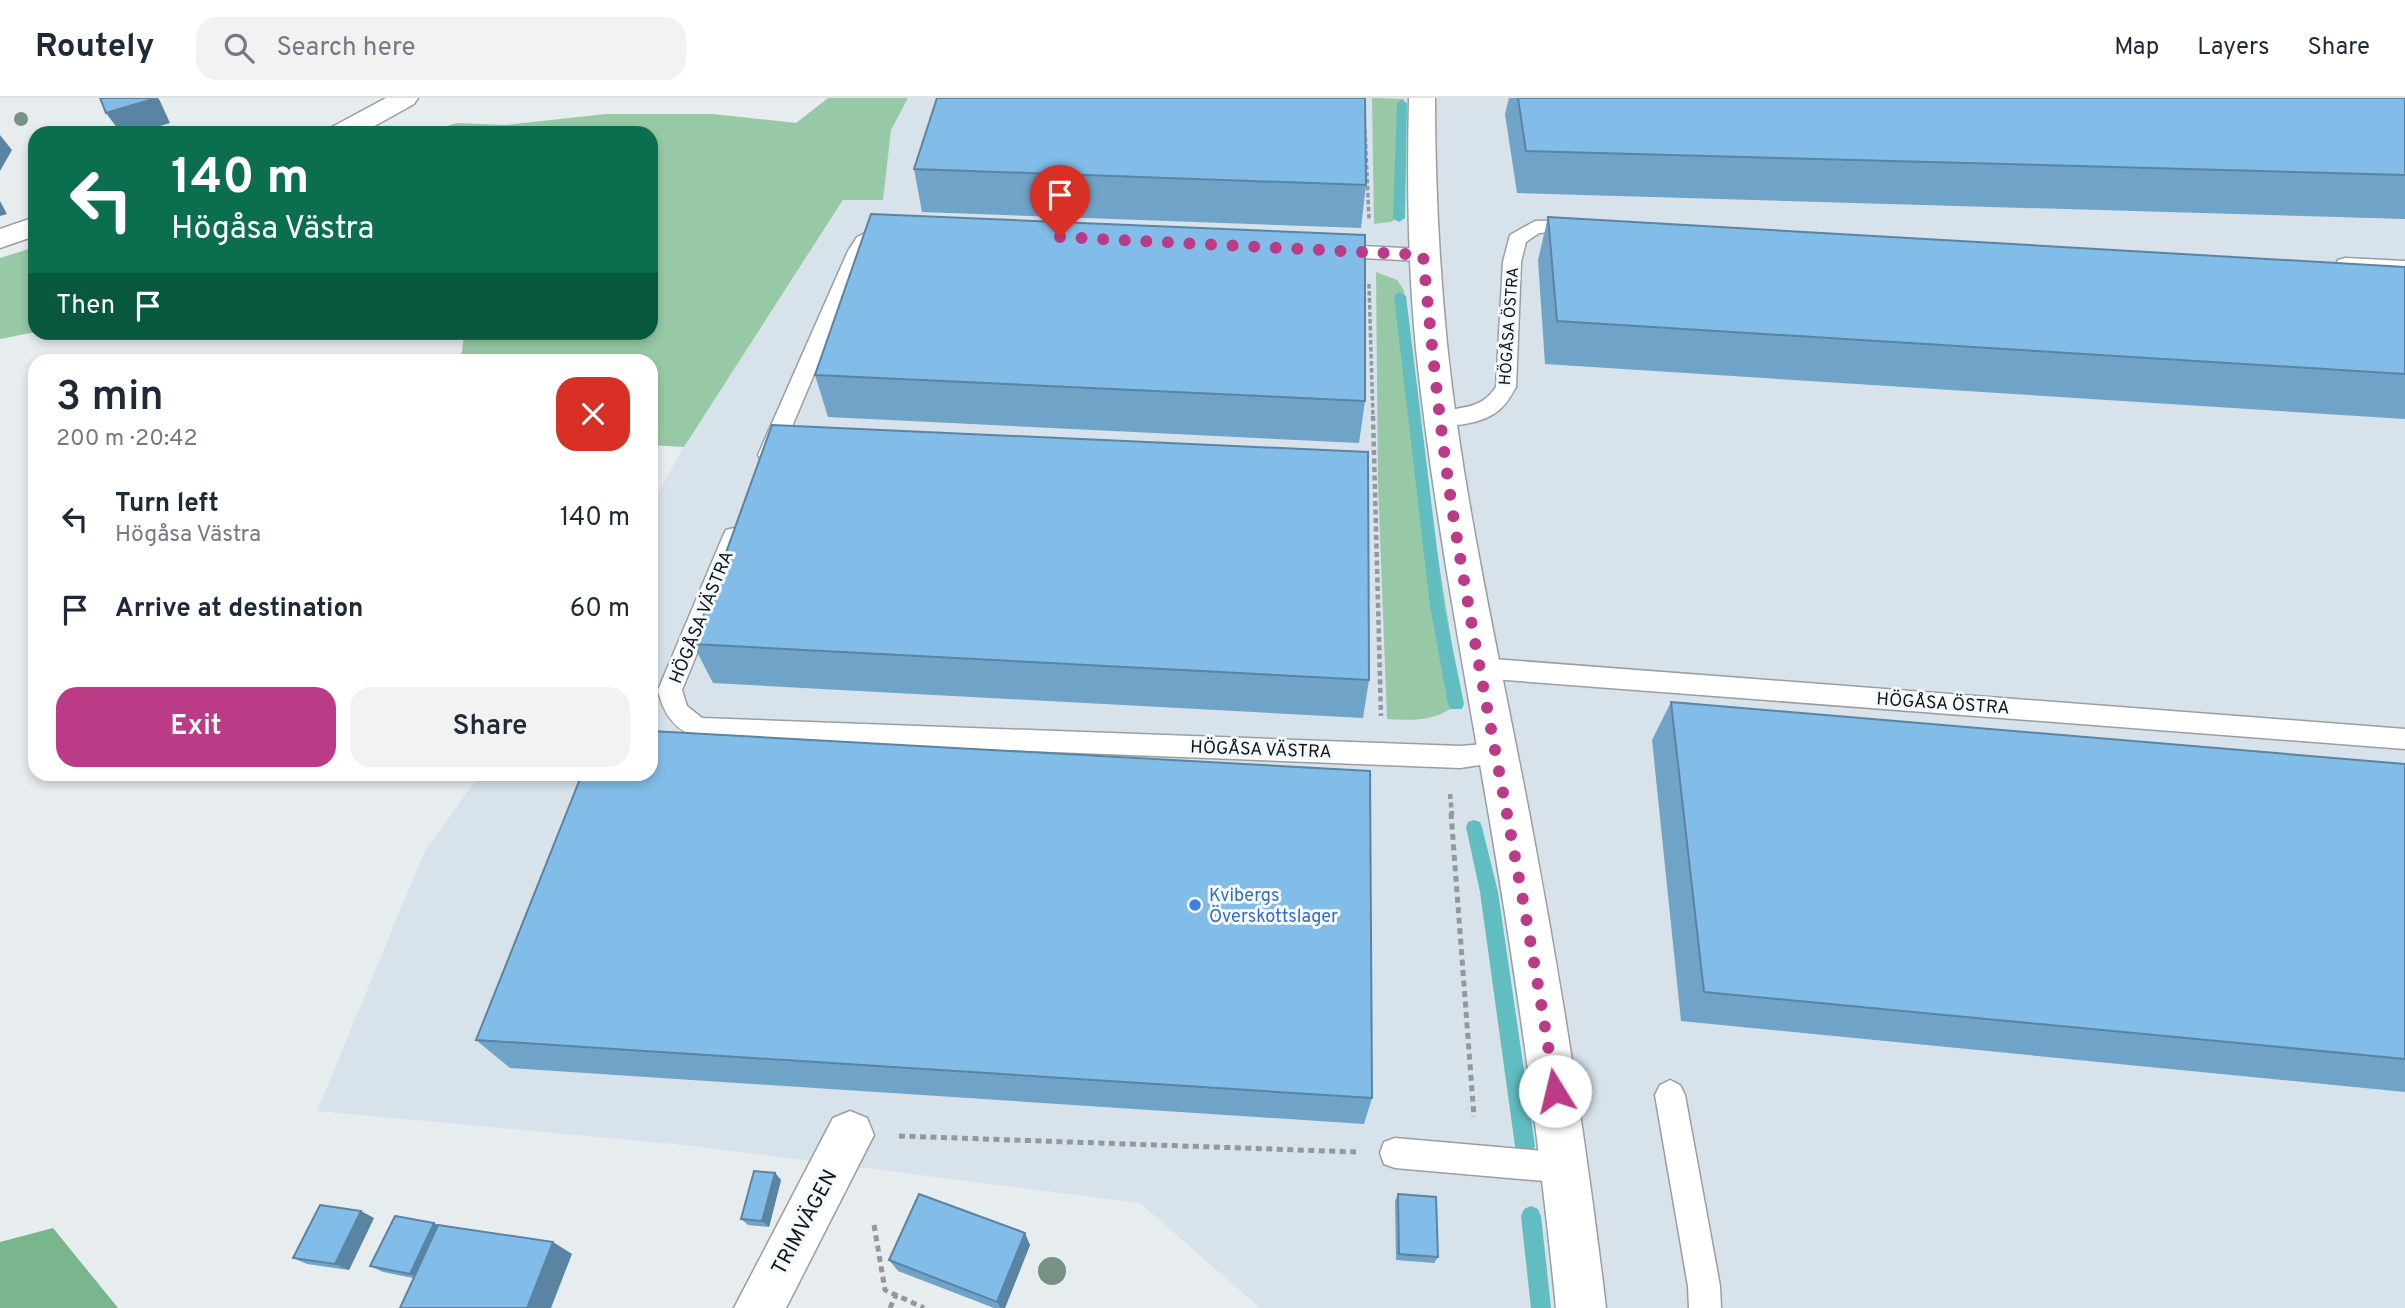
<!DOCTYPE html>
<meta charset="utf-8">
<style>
:root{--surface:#fff;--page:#f2f2f3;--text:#1f2937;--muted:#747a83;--line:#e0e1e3;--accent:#bb3b87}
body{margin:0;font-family:Overpass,sans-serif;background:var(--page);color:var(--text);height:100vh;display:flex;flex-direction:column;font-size:26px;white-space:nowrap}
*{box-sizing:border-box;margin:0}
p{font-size:23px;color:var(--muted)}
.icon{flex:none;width:38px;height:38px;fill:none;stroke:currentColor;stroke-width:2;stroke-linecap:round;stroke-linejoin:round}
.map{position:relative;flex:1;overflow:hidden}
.side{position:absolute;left:28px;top:256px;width:630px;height:427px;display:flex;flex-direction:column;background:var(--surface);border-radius:21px;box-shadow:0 4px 10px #0003}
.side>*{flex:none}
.banner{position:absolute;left:28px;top:28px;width:630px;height:214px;border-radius:21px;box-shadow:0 4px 10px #0003;background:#0b6e4f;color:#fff;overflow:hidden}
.pin{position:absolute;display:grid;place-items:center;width:60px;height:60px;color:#fff;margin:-72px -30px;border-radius:50% 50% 50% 0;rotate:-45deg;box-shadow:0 0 7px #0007}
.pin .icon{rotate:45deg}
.me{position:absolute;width:77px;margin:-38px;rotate:351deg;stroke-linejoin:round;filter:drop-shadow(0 0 5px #0008)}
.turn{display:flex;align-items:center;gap:24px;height:147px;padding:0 28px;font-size:32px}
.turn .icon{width:91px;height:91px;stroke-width:2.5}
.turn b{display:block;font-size:49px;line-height:60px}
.then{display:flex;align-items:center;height:66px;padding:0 28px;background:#0003;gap:14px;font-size:26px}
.round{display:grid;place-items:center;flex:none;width:74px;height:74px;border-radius:21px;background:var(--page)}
.summary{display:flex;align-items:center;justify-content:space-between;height:119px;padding:0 28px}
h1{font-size:42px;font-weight:600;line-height:52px}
.action{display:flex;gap:14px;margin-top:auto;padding:14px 28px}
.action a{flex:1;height:80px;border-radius:21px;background:var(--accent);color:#fff;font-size:28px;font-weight:600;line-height:80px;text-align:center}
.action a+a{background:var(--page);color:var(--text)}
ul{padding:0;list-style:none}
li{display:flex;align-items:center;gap:21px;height:91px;padding:0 28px}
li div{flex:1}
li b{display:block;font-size:26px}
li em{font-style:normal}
header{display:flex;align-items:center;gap:42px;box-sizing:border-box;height:98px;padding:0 35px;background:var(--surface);border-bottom:2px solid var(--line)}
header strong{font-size:33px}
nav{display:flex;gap:38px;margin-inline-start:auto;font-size:24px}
.search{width:490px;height:63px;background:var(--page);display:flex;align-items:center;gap:18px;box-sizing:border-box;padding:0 24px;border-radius:21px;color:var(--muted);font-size:26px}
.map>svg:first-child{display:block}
.built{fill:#d7e2eb}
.green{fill:#97c9a6}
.forest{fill:#79b68d}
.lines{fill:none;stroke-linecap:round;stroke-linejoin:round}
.stream{fill:#61bdc0;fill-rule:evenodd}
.service-casing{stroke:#9a9ea1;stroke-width:3}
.minor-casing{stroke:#9a9ea1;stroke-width:3}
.tertiary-casing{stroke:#9a9ea1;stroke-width:3}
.path-far2{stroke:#94989a;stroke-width:3.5;stroke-dasharray:4.5 2.5;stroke-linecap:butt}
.path-far1{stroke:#94989a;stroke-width:4.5;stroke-dasharray:5 3.5;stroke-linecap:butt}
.path{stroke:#94989a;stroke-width:5;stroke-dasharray:6 4.5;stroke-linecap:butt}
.service{fill:#fff;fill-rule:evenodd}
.minor{fill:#fff;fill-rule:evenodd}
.tertiary{fill:#fff;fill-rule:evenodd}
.tree{fill:#769284}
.wall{fill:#6fa3c8}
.shaded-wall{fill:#5a84a2}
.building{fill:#81bde8;stroke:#5a84a2;stroke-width:2}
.route{stroke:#bb3b87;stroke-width:12;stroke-dasharray:0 21.6}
.shop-dot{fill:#3f7fe0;stroke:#f4f9fd;stroke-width:2.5}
.labels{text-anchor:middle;stroke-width:6;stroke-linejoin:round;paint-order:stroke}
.far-street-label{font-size:16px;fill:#121415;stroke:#f4f9fd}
.street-label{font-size:18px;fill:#121415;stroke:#f4f9fd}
.shop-label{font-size:18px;fill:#366cbe;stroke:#f4f9fd;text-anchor:start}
.near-street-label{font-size:21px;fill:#121415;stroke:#f4f9fd}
</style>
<header>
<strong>Routely</strong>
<div class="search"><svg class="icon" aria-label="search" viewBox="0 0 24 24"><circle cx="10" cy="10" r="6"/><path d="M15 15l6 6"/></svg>Search here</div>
<nav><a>Map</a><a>Layers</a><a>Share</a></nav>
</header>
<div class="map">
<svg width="2405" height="1210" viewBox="0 0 2405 1210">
<rect width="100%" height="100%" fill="#e7ecef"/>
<path class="built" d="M 908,0 L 1886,0 L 2405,26 L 2405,1210 L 1260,1210 L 1140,1105 L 685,1047 L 317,1013 L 424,755 L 480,676 L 651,676 L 651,407 L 684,349 L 844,102 L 883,102 L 891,32 Z"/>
<path class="green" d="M 828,0 L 908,0 L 891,32 L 883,102 L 843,102 L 684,349 L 651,347 L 651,262 L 456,262 L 462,254 L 464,235 L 651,234 L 651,35 L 425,35 L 457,25 L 505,27 L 606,16 L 713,16 L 796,25 Z
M 1372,0 L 1404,1 L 1402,119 L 1390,124 L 1374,126 Z
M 35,149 L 35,234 L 0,241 L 0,160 Z
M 1376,174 L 1397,182 L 1404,192 L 1416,322 L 1461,603 C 1438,623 1416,623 1387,621 L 1378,385 Z"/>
<path class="forest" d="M 53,1130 L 118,1210 L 0,1210 L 0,1144 Z"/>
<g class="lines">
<path class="stream" d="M 1402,2 L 1407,5 L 1405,120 L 1399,124 L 1393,120 L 1397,5 Z
M 1400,194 L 1406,198 L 1444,508 L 1464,606 L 1462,611 L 1450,611 L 1448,606 L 1430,508 L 1394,198 Z
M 1474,722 L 1480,724 L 1482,729 L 1498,794 L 1535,1048 L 1532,1055 L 1525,1058 L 1518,1055 L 1515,1048 L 1480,794 L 1466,729 L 1468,724 Z
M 1531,1108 L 1538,1111 L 1541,1118 L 1551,1210 L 1531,1210 L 1521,1118 L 1524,1111 Z"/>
<defs>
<path id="service" d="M 1578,122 L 1587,128 L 1584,132 L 1539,135 L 1526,144 L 1521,164 L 1516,289 C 1511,297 1507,306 1499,312 C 1484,325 1451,331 1433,325 L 1430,320 L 1433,315 C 1458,308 1479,314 1496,289 L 1503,164 L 1510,137 L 1535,123 Z
M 887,125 L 1423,151 L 1432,157 L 1423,163 L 890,137 L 871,147 L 866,153 L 780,357 L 777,362 L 769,365 L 761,362 L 758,357 L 848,153 L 857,139 Z
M 2345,160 L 2405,163 L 2405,175 L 2338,170 L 2336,166 L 2338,162 Z
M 734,430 L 742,432 L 745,438 L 682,592 L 687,608 L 702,620 L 1460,648 L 1498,645 L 1507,649 L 1511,656 L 1507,663 L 1460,670 L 698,640 C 675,632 663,616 658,592 L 723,438 L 726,432 Z
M 1480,560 L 2405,631 L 2405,651 L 1480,580 L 1471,577 L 1468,570 L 1471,563 Z
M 1670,982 L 1680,987 L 1685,997 L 1720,1188 L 1721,1210 L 1689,1210 L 1688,1188 L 1655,997 L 1660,987 Z
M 1395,1040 L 1567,1055 L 1578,1059 L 1582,1070 L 1578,1081 L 1567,1085 L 1395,1070 L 1384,1066 L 1380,1055 L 1384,1044 Z"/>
<path id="minor" d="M 386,0 L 418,0 L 414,6 L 362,35 L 329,35 L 332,29 Z
M 35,119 L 35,138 L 0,150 L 0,131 Z
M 850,1013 L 867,1020 L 874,1037 L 786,1210 L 734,1210 L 833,1020 Z"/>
<path id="tertiary" d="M 1409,0 L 1435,0 C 1435,82 1439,164 1447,246 C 1464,409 1502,569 1532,730 C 1562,889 1587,1049 1606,1210 L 1556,1210 C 1540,1049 1518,889 1491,730 C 1464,571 1433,412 1416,251 C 1408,168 1407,84 1409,0 Z"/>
</defs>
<use href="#service" class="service-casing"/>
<use href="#minor" class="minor-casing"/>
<use href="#tertiary" class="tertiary-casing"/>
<path class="path-far2" d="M 1365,32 L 1369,121
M 1369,186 L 1373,320"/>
<path class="path-far1" d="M 1373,318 L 1381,618
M 1450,696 L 1452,717"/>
<path class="path" d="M 1451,715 L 1474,1019
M 899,1038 L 1356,1054
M 874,1127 L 885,1192 L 924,1210
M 890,1210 L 896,1197"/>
<use href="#service" class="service"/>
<use href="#minor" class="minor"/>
<use href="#tertiary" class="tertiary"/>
</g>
<g class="tree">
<circle cx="21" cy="21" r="7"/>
<circle cx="1052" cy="1173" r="14"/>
</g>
<path class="wall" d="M 1509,0 L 2405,0 L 2405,121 L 1517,95 L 1505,16 Z
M 914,71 L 1366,87 L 1361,130 L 922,114 Z
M 1548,119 L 2405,169 L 2405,321 L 1545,266 L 1538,162 Z
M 815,277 L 1365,303 L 1359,345 L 828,319 Z
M 693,546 L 1369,582 L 1363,620 L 713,585 Z
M 1671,604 L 2405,666 L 2405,994 L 1681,923 L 1652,642 Z
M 476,942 L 1372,1000 L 1364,1026 L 510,970 Z
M 775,1075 L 781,1082 L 769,1129 L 748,1127 L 741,1121 Z
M 1398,1096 L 1438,1159 L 1434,1165 L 1396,1162 L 1395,1103 Z
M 374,1120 L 349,1172 L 307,1166 L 293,1160 Z
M 437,1127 L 572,1156 L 413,1180 L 383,1174 L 370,1168 Z
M 1030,1147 L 1005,1210 L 994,1210 L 898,1173 L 889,1162 Z"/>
<path class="shaded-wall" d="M 153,0 L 158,0 L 160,3 L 170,25 L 137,35 L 121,35 L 106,15 Z
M 0,37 L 12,52 L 0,73 Z
M 0,103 L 7,116 L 0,118 Z
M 775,1075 L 781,1082 L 769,1129 L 762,1123 Z
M 361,1113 L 374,1120 L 349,1172 L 335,1166 Z
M 434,1125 L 446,1131 L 422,1182 L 410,1176 Z
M 1025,1135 L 1030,1147 L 1005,1210 L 1001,1210 L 997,1204 Z
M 553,1144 L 572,1156 L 551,1210 L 527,1210 Z"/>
<path class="building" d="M 100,0 L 153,0 L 153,1 L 106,15 Z
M 937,0 L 1365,0 L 1366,87 L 914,71 Z
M 1518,0 L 2405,0 L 2405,77 L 1526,53 Z
M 871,116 L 1365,137 L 1365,303 L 815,277 Z
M 1548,119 L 2405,169 L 2405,276 L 1557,223 Z
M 772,327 L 1368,354 L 1369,582 L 693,546 Z
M 1671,604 L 2405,666 L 2405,961 L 1704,894 Z
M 651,633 L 1370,673 L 1372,1000 L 476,942 L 582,676 L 651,676 Z
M 754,1073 L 775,1075 L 762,1123 L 741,1121 Z
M 919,1096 L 1025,1135 L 997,1204 L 889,1162 Z
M 1398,1096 L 1436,1099 L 1438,1159 L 1399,1156 Z
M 320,1107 L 361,1113 L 335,1166 L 293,1160 Z
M 395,1118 L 434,1125 L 410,1176 L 370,1168 Z
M 438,1127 L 553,1144 L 527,1210 L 400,1210 Z"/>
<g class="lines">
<path class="route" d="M 1060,139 L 1423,157 C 1432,250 1441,343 1456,435 C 1487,622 1527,806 1555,993"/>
</g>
<circle class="shop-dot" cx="1195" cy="807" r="7"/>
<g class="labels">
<g class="far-street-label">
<text transform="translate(1508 228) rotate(-86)" y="6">HÖGÅSA ÖSTRA</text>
</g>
<g class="street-label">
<text transform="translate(701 519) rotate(-68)" y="6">HÖGÅSA VÄSTRA</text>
<text transform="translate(1943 605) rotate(4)" y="6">HÖGÅSA ÖSTRA</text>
<text transform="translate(1261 651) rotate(2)" y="6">HÖGÅSA VÄSTRA</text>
</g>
<g class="shop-label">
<text x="1209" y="803">Kvibergs<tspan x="1209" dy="21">Överskottslager</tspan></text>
</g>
<g class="near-street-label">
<text transform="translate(804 1124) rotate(-62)" y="7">TRIMVÄGEN</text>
</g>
</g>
</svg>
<div class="pin" style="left:1060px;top:139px;background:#d93025"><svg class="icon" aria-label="arrive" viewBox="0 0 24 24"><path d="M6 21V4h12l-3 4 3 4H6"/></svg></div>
<svg class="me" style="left:1555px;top:993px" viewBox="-20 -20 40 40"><circle r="19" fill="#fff"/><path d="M0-13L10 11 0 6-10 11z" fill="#bb3b87"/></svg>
<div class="banner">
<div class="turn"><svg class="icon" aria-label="left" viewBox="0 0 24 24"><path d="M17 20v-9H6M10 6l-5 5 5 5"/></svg><div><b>140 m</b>Högåsa Västra</div></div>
<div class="then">Then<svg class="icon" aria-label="arrive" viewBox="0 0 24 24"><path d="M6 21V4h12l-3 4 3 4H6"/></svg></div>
</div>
<section class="side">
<div class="summary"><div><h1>3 min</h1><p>200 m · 20:42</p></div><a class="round" style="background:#d93025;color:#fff"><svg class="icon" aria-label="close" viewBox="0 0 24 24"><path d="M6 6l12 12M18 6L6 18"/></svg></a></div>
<ul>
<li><svg class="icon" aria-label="left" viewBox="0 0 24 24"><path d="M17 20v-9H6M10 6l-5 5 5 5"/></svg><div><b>Turn left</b><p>Högåsa Västra</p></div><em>140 m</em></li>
<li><svg class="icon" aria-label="arrive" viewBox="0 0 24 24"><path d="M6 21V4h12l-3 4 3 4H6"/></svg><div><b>Arrive at destination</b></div><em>60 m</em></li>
</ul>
<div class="action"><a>Exit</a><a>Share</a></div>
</section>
</div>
